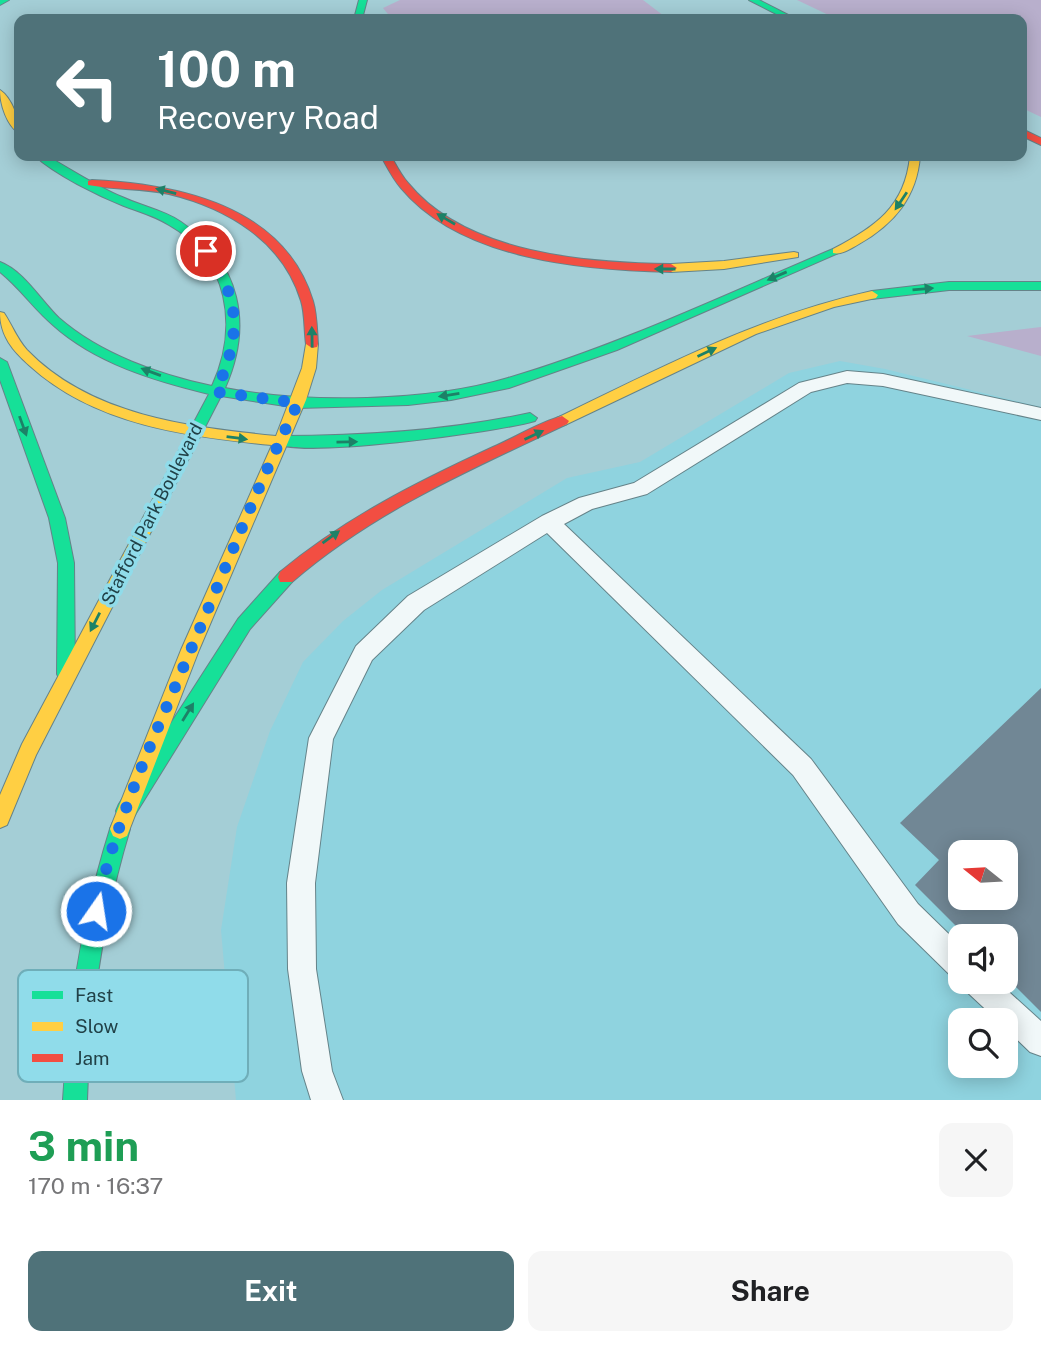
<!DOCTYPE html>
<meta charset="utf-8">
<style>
:root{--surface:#fff;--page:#f6f6f6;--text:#202124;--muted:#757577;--accent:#4f7279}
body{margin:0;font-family:"Public Sans",sans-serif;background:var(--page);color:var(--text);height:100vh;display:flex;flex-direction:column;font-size:26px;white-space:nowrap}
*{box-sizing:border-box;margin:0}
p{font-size:23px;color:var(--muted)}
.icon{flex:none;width:38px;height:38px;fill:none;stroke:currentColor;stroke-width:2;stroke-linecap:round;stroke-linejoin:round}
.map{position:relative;height:1100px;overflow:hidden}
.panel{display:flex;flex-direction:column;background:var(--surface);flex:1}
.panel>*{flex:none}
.banner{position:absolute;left:14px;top:14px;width:1013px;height:147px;border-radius:14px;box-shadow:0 4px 18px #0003;background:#4f7279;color:#fff;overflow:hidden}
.needle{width:46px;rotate:288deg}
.controls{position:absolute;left:948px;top:840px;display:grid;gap:14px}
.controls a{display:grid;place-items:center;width:70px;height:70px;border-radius:14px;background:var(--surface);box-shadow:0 4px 18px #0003;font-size:35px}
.pin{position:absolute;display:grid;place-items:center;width:60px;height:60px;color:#fff;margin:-30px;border:4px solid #fff;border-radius:50%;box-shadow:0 2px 7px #0007}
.me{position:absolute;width:77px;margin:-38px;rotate:13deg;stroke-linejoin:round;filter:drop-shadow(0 0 5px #0008)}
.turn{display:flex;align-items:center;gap:24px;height:147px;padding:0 28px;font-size:32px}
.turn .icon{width:91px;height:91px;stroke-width:2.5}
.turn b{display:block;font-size:49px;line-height:60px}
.round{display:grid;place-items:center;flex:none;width:74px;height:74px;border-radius:14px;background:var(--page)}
.head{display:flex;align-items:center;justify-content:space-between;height:119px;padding:0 28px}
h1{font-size:42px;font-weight:700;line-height:52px;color:#1e9e55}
.cta{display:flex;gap:14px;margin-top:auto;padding:14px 28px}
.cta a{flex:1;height:80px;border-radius:14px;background:var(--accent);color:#fff;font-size:28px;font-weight:700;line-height:80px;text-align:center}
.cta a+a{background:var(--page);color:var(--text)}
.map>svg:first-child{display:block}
.built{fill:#8fd3df;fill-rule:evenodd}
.green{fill:#b8afcc}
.building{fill:#718795;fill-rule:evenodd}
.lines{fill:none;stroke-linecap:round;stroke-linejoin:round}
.lane-casing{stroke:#658389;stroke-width:2}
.fast-casing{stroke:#658389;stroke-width:2}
.slow-casing{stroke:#658389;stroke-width:2}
.jam-casing{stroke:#658389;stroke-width:2}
.lane{fill:#f1f8f9;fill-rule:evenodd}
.fast{fill:#16e098;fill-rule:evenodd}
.slow{fill:#ffcf43;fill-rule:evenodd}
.jam{fill:#f24e42;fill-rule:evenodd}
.oneway{fill:#1d8167}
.route{stroke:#1a73e8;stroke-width:12;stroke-dasharray:0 21.6}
.labels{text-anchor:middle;stroke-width:7;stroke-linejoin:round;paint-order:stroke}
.street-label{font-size:18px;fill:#214147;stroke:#90dcea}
.key{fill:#90dcea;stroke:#6faeb9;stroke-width:2}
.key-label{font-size:19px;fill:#214147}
</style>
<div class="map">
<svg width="1041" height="1100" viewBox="0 0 1041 1100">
<rect width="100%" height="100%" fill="#a4ced6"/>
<path class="built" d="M 840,361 L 885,369 L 1041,407 L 1041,1100 L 236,1100 L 221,930 L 237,827 L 270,731 L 303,662 L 343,621 L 382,590 L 567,478 L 640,462 L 789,373 ZM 961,852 L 1006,852 L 1006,898 L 961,898 ZM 961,936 L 1006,936 L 1006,982 L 961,982 ZM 961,1020 L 1006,1020 L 1006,1066 L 961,1066 Z"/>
<path class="green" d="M 400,0 L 643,0 L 668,19 L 392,19 L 383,8 Z
M 797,0 L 1041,0 L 1041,117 L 1022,108 L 1022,19 L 837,19 Z
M 1041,327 L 1041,356 L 967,336 Z"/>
<path class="building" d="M 1041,688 L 1041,1012 L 1006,977 L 1006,936 L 966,936 L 915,885 L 939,860 L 900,823 ZM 961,852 L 1006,852 L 1006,898 L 961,898 Z"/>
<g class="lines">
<defs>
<path id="lane" d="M 847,371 L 883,374 L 1041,408 L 1041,420 L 883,386 L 847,383 L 811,392 L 647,494 L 592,509 L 564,524 L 811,759 L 918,904 L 961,946 L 961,980 L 951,976 L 898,924 L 793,775 L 547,533 L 424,610 L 372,660 L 333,739 L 315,883 L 316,969 L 332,1071 L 343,1100 L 311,1100 L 302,1071 L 288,969 L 287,883 L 309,738 L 356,646 L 408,596 L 542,516 L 579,498 L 634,483 L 799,383 Z
M 962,982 L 998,982 L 1041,1021 L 1041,1056 L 1030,1052 L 1006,1029 L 1006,1020 L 997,1020 L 967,992 Z"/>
<path id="fast" d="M 0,0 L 9,0 L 0,5 Z
M 359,0 L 367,0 L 362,19 L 354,19 Z
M 749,0 L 759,0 L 796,19 L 786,19 Z
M 35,156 L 47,156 C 72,170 96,186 122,197 C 141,206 164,210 181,222 C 241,263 253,325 225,388 C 307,404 428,402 508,378 C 620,345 726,294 833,249 L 843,251 L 617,350 L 509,388 L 451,400 L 408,405 L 298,408 L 221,396 L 188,460 L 183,461 L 176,456 L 209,394 C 155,381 95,363 53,325 C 34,309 20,288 0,272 L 0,262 C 24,271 41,301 59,318 C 100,354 160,375 212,386 C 239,327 229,259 169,225 C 155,216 140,212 124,206 C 97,195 56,175 35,156 Z
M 949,282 L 1041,282 L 1041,290 L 949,290 L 872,299 L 866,295 L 872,291 Z
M 0,358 L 7,362 L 65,518 L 74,563 L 75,674 L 72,680 L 66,682 L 60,680 L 57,674 L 58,563 L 49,518 L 0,380 Z
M 530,413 L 537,418 L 535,421 C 502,431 289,461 272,441 L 279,436 C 364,436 447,431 530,413 Z
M 286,570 L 292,572 L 294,577 L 292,582 L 250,629 L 133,818 L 126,821 L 119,818 L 116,811 L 119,804 L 238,619 L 280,572 Z
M 120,819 L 127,822 L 130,829 C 103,918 90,1007 87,1100 L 63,1100 C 68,1007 82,918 110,829 L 113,822 Z"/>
<path id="slow" d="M 0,90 C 12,98 19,119 19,133 C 7,126 0,104 0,90 Z
M 910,156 L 920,156 C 917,197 894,224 859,244 C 850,249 842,255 833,253 L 833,249 C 875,227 905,207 910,156 Z
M 794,252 L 798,253 L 798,257 L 724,269 L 671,272 L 665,268 L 671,264 L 724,261 Z
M 872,291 L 878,295 L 876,298 L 834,307 L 756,334 L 567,424 L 562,426 L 555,421 L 557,418 C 660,368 759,316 872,291 Z
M 0,312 L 4,313 C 12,325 17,339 27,350 C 91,416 189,427 276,436 L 302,368 L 306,344 L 312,340 L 318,344 L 316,368 L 306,400 L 199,650 L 127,836 L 120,839 L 113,836 L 110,829 L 181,650 L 272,445 C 188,437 95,425 30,366 C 13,351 0,336 0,312 Z
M 183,451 L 190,456 L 36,755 L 7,825 L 0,828 L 0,795 L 22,744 L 176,456 Z"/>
<path id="jam" d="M 1022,129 L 1041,138 L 1041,145 L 1022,136 Z
M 381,156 L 391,156 C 396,165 401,175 408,183 C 466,254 586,263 671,264 L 677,268 L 671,272 C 584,270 461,260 401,188 C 393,179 387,167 381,156 Z
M 92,180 C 179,184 284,206 313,301 C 317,314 317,330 318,344 L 317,347 L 312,348 L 306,344 C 304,330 305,314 301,301 C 283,241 227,208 169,194 C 142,188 115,190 88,185 L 88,181 Z
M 562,416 L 569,421 L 567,424 C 470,470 374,511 292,582 L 280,582 L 278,577 L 280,572 C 345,518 417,482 493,447 C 516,437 538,423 562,416 Z"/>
</defs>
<use href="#lane" class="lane-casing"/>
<use href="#fast" class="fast-casing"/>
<use href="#slow" class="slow-casing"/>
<use href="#jam" class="jam-casing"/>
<use href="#lane" class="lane"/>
<use href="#fast" class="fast"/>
<use href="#slow" class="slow"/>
<use href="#jam" class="jam"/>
</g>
<defs><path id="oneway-solid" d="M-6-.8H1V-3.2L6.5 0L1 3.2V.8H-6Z" transform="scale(1.75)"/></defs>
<g class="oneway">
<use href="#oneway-solid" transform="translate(166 191) rotate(-166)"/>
<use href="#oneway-solid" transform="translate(901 201) rotate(124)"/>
<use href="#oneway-solid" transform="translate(446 219) rotate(-150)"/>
<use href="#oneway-solid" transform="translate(665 269) rotate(180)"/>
<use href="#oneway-solid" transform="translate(777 276) rotate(157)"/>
<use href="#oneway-solid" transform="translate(923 289) rotate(-5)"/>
<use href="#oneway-solid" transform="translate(312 337) rotate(-91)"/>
<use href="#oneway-solid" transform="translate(707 352) rotate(-25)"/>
<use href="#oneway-solid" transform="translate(151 372) rotate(-160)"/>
<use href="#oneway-solid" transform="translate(449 395) rotate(171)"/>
<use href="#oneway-solid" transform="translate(23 426) rotate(70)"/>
<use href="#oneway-solid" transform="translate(534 435) rotate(-25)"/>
<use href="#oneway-solid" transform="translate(237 438) rotate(7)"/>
<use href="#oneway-solid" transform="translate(347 442) rotate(-1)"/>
<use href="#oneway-solid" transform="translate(331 537) rotate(-36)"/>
<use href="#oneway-solid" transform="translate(95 622) rotate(117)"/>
<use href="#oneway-solid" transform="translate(188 712) rotate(-58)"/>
</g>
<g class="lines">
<path class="route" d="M 96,911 C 114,825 152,742 186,661 C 223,575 257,487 298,403 L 216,392 C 240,337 243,302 206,251"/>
</g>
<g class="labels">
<g class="street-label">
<text transform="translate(152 514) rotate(-63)" y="6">Stafford Park Boulevard</text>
</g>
</g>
<rect x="18" y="970" width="230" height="112" rx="10" class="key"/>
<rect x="32" y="991" width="31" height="8" fill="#16e098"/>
<rect x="32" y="1022" width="31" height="9" fill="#ffcf43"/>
<rect x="32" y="1054" width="31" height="8" fill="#f24e42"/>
<g class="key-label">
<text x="75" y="1002">Fast</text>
<text x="75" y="1033">Slow</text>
<text x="75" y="1065">Jam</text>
</g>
</svg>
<div class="controls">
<a><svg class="needle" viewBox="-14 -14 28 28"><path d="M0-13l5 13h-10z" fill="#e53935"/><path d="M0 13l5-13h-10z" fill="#757577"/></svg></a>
<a><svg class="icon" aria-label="sound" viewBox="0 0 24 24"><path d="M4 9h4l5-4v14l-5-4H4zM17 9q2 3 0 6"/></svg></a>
<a><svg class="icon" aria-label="search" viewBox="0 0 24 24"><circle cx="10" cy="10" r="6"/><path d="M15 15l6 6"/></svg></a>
</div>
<div class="pin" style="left:206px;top:251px;background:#d93025"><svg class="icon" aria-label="arrive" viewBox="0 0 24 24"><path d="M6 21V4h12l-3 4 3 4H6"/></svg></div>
<svg class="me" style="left:96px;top:911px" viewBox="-20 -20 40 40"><circle r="17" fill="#1a73e8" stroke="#fff" stroke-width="3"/><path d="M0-11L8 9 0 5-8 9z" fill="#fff"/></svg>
<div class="banner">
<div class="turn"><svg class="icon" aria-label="left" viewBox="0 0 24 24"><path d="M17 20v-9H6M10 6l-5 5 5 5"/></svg><div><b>100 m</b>Recovery Road</div></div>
</div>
</div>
<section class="panel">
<div class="head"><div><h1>3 min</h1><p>170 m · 16:37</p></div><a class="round"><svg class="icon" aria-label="close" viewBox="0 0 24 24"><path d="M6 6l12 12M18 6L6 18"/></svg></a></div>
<div class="cta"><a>Exit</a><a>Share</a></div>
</section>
